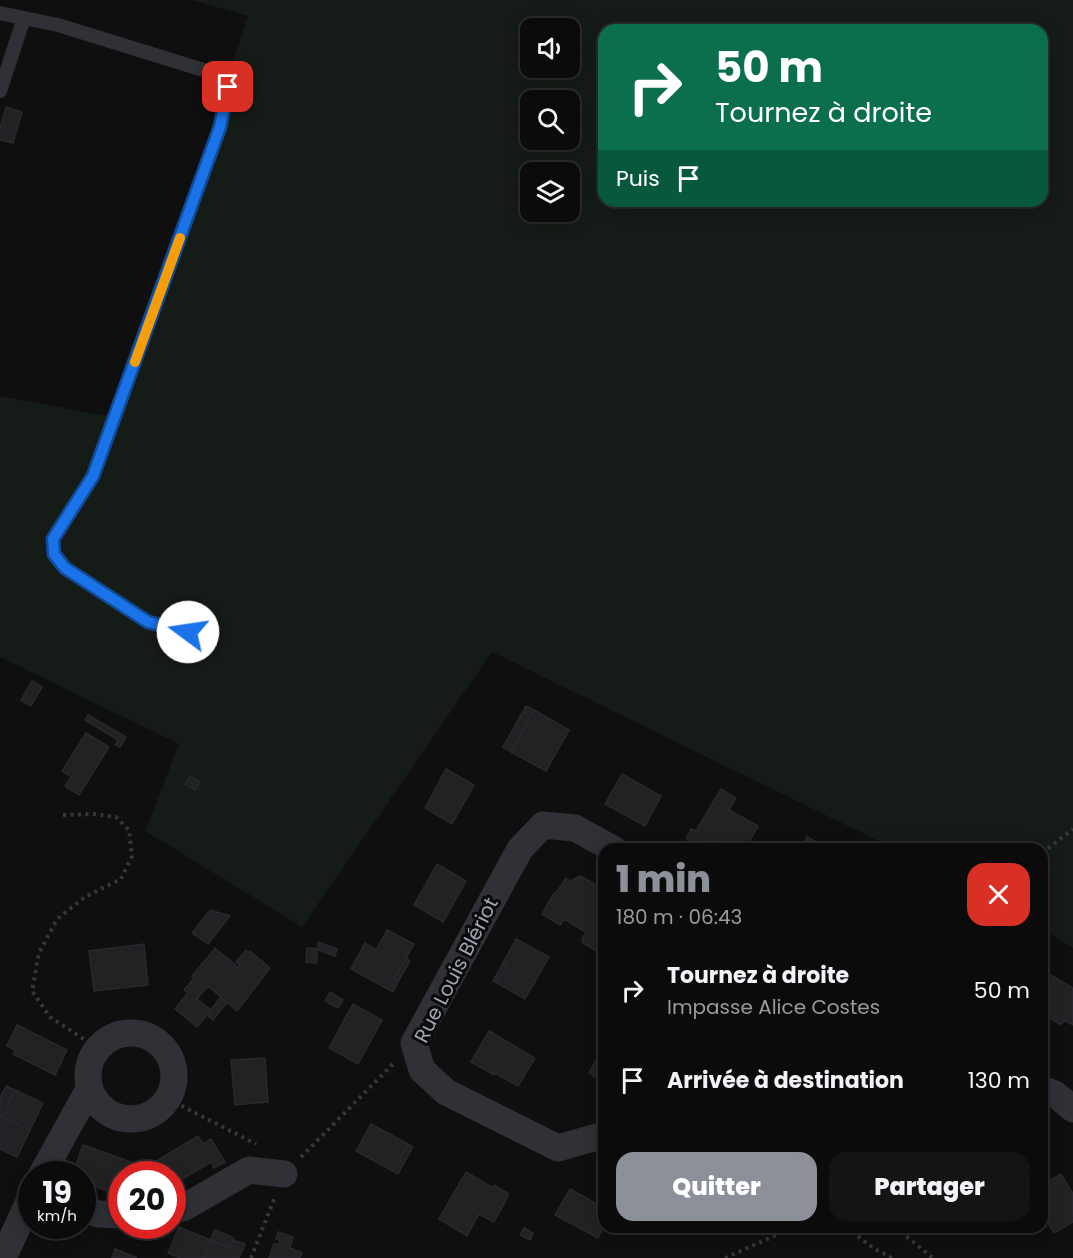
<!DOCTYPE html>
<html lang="fr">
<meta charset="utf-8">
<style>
:root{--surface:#0b0b0c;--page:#141415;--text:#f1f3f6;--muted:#9a9b9d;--line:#2b2b2d;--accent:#8c9099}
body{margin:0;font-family:Poppins,sans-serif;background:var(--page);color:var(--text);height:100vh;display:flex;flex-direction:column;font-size:22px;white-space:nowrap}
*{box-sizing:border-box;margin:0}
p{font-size:20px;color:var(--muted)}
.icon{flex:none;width:33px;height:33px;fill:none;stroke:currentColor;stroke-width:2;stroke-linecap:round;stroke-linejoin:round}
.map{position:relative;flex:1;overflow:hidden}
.panel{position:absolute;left:598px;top:843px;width:450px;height:390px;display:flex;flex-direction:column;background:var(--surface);border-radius:18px;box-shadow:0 3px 15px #0003,0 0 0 2px var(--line)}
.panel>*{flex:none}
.top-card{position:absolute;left:598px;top:24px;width:450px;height:183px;border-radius:18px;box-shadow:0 3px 15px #0003,0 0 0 2px var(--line);background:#0b6e4f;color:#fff;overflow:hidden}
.fabs{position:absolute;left:520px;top:18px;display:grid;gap:12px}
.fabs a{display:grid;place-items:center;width:60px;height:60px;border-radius:12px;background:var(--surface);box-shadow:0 3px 15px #0003,0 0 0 2px var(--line);font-size:30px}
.speed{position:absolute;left:18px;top:1161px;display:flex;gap:12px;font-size:30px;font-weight:700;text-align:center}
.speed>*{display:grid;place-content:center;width:78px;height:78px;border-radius:50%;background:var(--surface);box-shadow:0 3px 15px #0003,0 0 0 2px var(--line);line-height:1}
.speed small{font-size:15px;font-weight:400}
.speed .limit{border:9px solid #d22;background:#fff;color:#111}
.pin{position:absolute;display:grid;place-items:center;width:51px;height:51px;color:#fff;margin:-26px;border-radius:12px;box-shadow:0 3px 9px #0006}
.me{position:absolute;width:66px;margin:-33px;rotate:284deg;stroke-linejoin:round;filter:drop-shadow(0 0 4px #0008)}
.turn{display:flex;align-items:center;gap:21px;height:126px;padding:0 18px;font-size:27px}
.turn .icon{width:78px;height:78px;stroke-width:2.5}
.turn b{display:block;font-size:42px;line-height:51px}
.then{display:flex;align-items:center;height:57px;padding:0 18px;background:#0003;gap:12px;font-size:22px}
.round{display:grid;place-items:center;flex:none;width:63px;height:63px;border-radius:18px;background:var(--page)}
.overview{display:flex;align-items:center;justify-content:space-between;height:102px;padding:0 18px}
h1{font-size:36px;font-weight:800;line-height:45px;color:var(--accent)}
.cta{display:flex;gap:12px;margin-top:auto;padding:12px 18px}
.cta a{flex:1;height:69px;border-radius:18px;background:var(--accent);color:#fff;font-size:24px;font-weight:800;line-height:69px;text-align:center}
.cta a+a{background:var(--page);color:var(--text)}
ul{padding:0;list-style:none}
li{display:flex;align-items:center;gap:18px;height:90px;padding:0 18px}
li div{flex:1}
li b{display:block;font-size:22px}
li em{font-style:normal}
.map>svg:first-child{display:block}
.green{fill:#151b16;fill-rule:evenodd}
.building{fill:#222224;stroke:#28292d;stroke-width:1.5}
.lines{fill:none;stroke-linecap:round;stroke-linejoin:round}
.path{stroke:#35383d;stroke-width:4;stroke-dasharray:3 4.5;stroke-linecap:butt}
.service{stroke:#2f3136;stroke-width:14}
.minor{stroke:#2f3136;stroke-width:27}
.route-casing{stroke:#114b97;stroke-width:15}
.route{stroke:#1a73e8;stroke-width:10}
.slow{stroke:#f59e0b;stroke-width:10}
.labels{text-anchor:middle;stroke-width:6;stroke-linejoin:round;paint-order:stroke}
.street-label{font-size:20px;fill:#9ea5b3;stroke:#0a0a0b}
</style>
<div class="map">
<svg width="1073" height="1258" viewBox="0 0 1073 1258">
<rect width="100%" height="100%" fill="#0f0f10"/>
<path class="green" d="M 192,0 L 1073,0 L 1073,948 L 1043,929 L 1042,849 L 895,849 L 492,652 L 302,927 L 145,831 L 179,744 L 0,657 L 0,396 L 118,418 L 248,16 ZM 531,28 L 570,28 L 570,68 L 531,68 ZM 604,30 L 1042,30 L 1042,201 L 604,201 ZM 531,100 L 570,100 L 570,140 L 531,140 ZM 531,172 L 570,172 L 570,212 L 531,212 Z"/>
<path class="building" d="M 6,107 L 22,112 L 13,143 L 0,140 L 0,128 Z
M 32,681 L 42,687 L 31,706 L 21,700 Z
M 526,706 L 534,710 L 511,752 L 503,747 Z
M 534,710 L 569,730 L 546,771 L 511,752 Z
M 88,715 L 126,737 L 120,747 L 115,745 L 118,740 L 85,720 Z
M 86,733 L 109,747 L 79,795 L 65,786 L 71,777 L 62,771 Z
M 446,769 L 474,785 L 452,824 L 425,808 Z
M 622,774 L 661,796 L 645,826 L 605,804 Z
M 190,776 L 200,782 L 195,790 L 185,784 Z
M 721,789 L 736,798 L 729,810 L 758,826 L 745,849 L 723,849 L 724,847 L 709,839 L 703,848 L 700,849 L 688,842 L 687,837 L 691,829 L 696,831 Z
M 807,837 L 829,849 L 801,849 Z
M 437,864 L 466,881 L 443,922 L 414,905 Z
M 580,876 L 604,889 L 604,892 L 598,903 L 604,906 L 604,945 L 601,951 L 598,952 L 583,943 L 582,939 L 586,932 L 564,919 L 560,925 L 542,914 L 554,893 L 556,893 L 566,878 L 570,881 Z
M 210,910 L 230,916 L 208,944 L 192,933 Z
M 387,930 L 414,944 L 394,979 L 398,982 L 393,992 L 351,969 L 365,943 L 376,950 Z
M 516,939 L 549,957 L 525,999 L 497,983 L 507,965 L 503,963 Z
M 318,942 L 337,949 L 335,956 L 318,950 Z
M 144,944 L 148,985 L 94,991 L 89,951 Z
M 215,948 L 238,967 L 240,965 L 236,962 L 246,950 L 249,953 L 250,951 L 270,968 L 237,1011 L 208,986 L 197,999 L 211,1010 L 197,1027 L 175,1009 L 188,993 L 184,990 L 194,978 L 192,976 Z
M 307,948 L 317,949 L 317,963 L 306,962 Z
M 406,958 L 410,961 L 398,982 L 394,979 Z
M 503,963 L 507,965 L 497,983 L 493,981 Z
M 1042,970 L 1073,988 L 1073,1025 L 1064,1020 L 1061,1025 L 1042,1014 Z
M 330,992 L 343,1000 L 338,1008 L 325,1001 Z
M 221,997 L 227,1002 L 213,1020 L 207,1015 Z
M 353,1004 L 382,1020 L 358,1064 L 329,1048 Z
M 17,1025 L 67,1050 L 55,1075 L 13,1054 L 15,1050 L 7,1046 Z
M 489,1031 L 535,1058 L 518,1086 L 495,1073 L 494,1075 L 471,1062 Z
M 604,1046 L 604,1082 L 589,1073 Z
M 265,1058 L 268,1102 L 235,1105 L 231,1060 Z
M 6,1086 L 15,1090 L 3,1117 L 0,1115 L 0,1098 Z
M 15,1090 L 43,1103 L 30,1130 L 3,1117 Z
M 0,1115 L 30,1130 L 17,1157 L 0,1149 Z
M 371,1124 L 408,1144 L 399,1160 L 404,1163 L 398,1174 L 356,1151 Z
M 198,1136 L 203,1144 L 211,1139 L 225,1162 L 214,1168 L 211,1162 L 174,1184 L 172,1182 L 172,1174 L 160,1174 L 153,1163 Z
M 408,1144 L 413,1147 L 404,1163 L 399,1160 Z
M 83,1145 L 131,1162 L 127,1174 L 122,1174 L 122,1191 L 120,1195 L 82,1182 L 82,1174 L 73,1174 Z
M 466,1172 L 493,1188 L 494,1185 L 509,1194 L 494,1222 L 479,1214 L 467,1236 L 439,1219 Z
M 1061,1174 L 1073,1194 L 1073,1222 L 1054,1233 L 1042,1213 L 1042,1185 Z
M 570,1189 L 604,1208 L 604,1226 L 598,1238 L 555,1215 Z
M 179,1227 L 210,1240 L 203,1258 L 180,1258 L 168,1253 Z
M 524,1228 L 533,1233 L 530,1240 L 520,1235 Z
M 215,1230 L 234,1238 L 230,1248 L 210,1240 Z
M 278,1232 L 293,1237 L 290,1248 L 302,1253 L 300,1258 L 269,1258 L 274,1244 L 279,1245 L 280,1240 L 276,1239 Z
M 210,1240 L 230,1248 L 233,1240 L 245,1244 L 239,1258 L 203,1258 Z
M 115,1249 L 137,1258 L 112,1258 Z"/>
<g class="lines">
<path class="path" d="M 63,815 L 94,814 L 116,817 L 129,830 L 132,856 L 121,879 L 85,897 L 57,919 L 39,953 L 32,991 L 50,1017 L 99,1049
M 1042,853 L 1073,829
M 168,1099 L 256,1144
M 301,1157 L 393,1064
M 846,1227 L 873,1248 L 892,1258
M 895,1227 L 933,1258
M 251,1258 L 275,1197
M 725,1258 L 783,1232 L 801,1227"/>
<path class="service" d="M 0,13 L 58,25 L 210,72 L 228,87 L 220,127 L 93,476 L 53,539 L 54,554 L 65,568 L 148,622 L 188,632
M 0,91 L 24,18"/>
<path class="minor" d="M88 1076a43 43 0 1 1 86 0a43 43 0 1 1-86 0Z
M 1042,1089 L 1055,1094 L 1073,1109
M 604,1135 L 558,1148 L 446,1092 L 422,1070 L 414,1043 L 520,849 L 543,825 L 575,828 L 613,849
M 42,1174 L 89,1089
M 82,1207 L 98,1214 L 122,1215
M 172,1210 L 183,1208 L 249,1170 L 284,1174
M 3,1258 L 32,1195"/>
</g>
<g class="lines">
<defs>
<path id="route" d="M 188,632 L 148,622 L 65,568 L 54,554 L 53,539 L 93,476 L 220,127 L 228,87"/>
</defs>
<use href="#route" class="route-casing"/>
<use href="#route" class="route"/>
<path class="slow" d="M 135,362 L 180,238"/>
</g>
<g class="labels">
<g class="street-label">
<text transform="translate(456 970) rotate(-63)" y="7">Rue Louis Blériot</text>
</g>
</g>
</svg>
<div class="fabs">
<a><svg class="icon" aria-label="sound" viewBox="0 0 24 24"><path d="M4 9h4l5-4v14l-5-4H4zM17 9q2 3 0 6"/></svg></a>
<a><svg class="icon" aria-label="search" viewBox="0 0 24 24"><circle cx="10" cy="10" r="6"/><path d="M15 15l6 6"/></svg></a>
<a><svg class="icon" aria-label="layers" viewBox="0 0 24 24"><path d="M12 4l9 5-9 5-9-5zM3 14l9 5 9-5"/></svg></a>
</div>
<div class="speed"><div>19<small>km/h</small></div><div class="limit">20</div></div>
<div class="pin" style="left:228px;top:87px;background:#d93025"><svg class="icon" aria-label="arrive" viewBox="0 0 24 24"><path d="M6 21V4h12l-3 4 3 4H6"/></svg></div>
<svg class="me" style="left:188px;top:632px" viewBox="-20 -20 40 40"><circle r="19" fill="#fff"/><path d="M0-13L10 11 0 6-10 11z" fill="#1a73e8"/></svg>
<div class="top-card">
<div class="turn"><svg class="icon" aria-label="right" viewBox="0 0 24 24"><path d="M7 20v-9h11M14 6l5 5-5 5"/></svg><div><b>50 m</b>Tournez à droite</div></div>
<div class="then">Puis<svg class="icon" aria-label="arrive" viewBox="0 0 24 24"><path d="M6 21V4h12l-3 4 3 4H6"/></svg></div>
</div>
<section class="panel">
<div class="overview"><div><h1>1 min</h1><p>180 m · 06:43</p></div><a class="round" style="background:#d93025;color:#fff"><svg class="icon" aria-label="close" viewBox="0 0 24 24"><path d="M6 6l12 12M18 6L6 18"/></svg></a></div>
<ul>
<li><svg class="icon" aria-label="right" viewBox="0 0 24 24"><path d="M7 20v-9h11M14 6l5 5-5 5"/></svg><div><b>Tournez à droite</b><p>Impasse Alice Costes</p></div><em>50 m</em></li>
<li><svg class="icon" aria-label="arrive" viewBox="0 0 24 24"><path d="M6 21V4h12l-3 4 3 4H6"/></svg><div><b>Arrivée à destination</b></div><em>130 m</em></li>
</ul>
<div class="cta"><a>Quitter</a><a>Partager</a></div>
</section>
</div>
